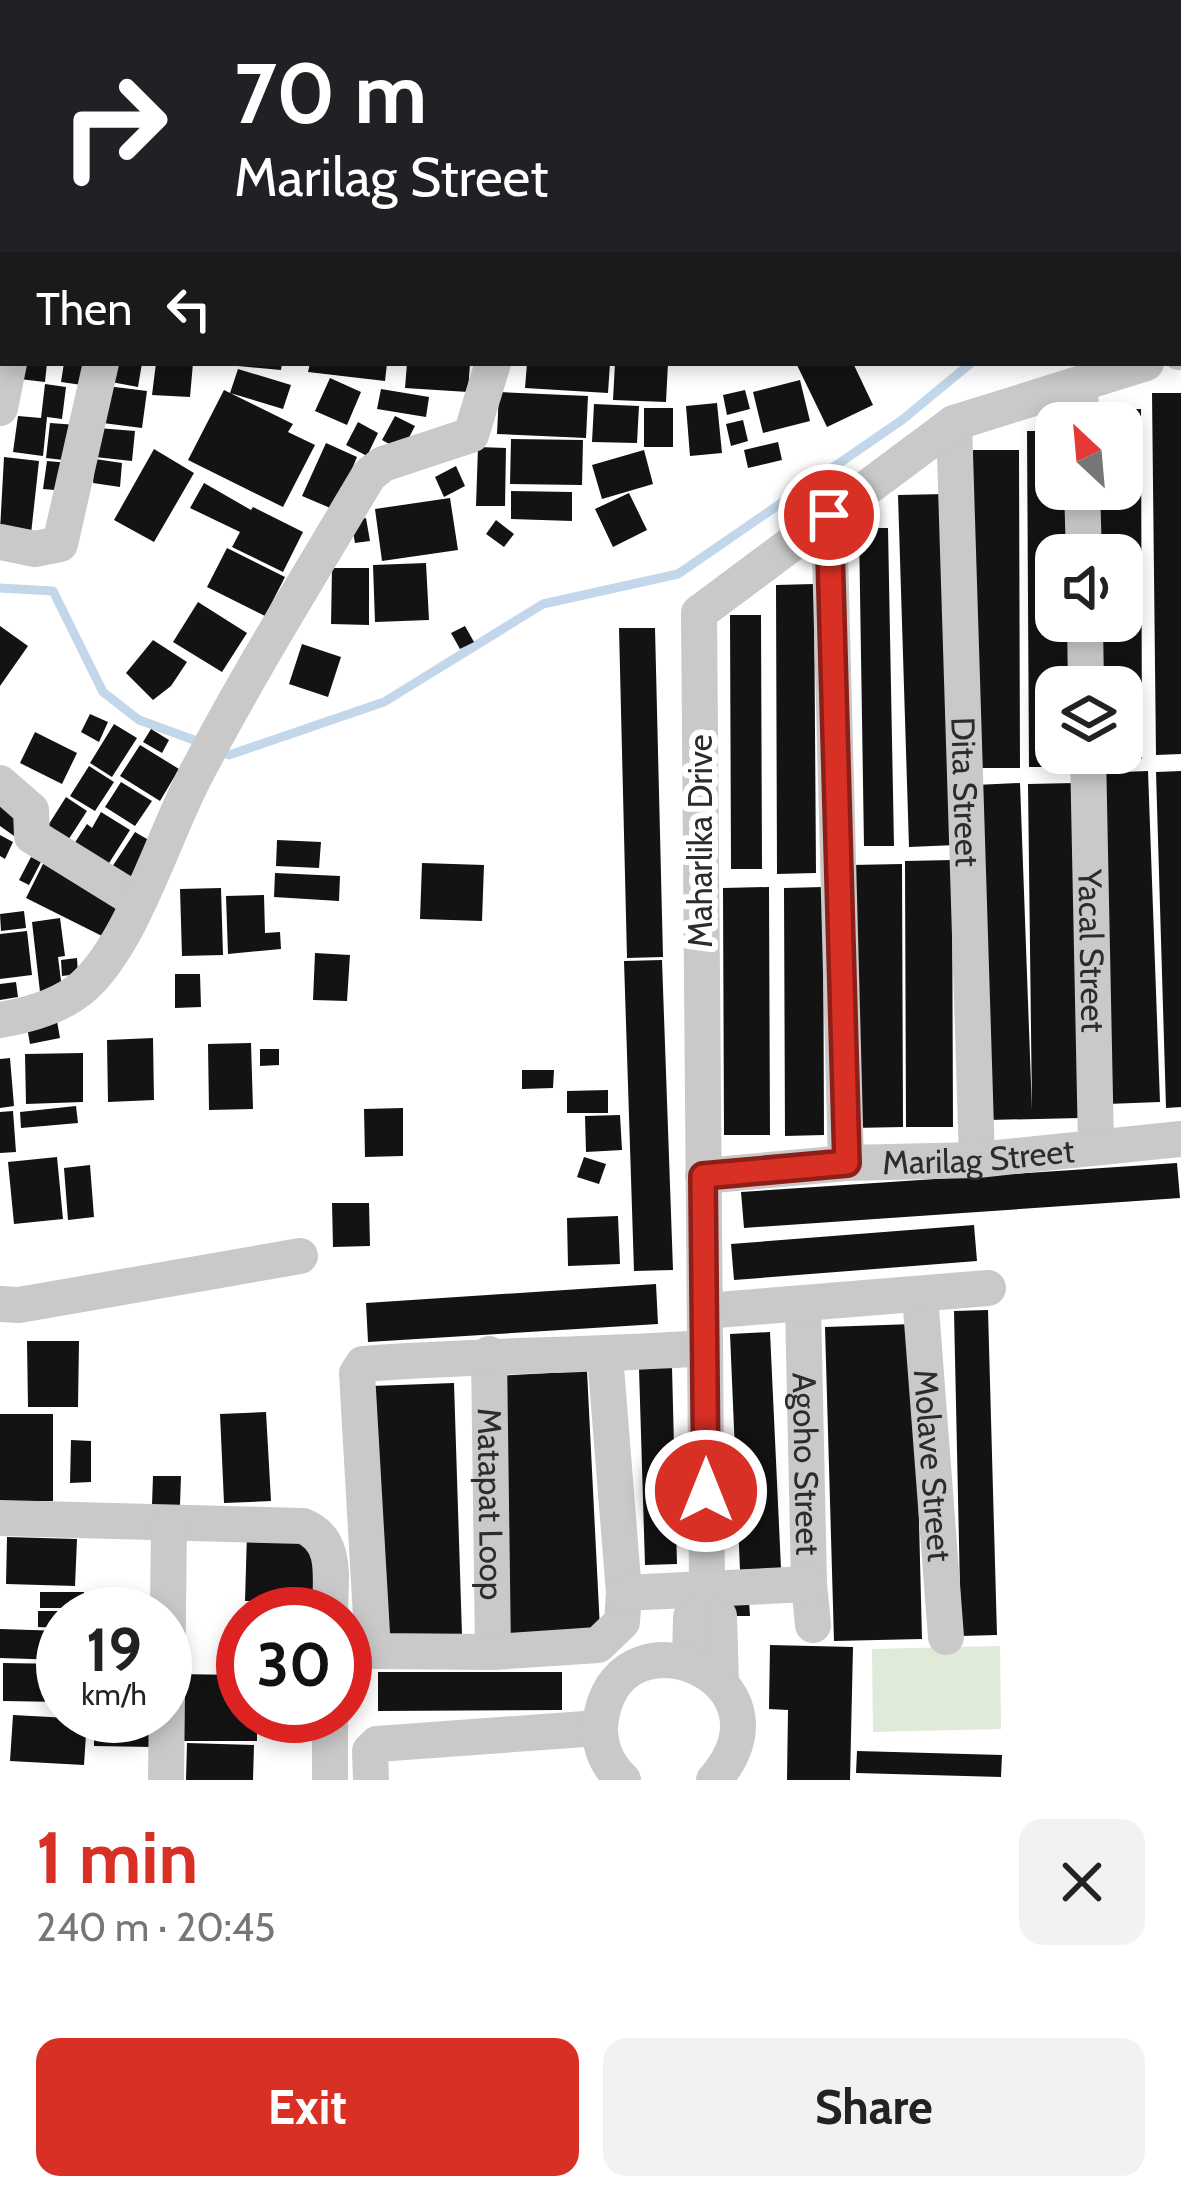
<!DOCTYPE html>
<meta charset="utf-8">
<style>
:root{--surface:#fff;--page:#f2f2f2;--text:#222;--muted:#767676;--accent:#d93025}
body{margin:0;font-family:Cabin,sans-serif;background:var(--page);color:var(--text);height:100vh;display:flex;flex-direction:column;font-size:45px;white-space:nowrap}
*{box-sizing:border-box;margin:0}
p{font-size:39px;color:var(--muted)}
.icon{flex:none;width:66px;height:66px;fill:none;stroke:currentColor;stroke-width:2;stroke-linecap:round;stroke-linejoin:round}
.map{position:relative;height:1780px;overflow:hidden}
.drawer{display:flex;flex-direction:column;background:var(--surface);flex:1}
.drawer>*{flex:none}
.top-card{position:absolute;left:0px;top:0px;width:1182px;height:366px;box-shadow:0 6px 18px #0003;background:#202124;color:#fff;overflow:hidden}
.needle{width:78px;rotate:334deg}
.buttons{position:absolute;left:1035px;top:402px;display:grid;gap:24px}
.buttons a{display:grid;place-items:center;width:108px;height:108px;border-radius:24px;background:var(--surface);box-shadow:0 6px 18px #0003;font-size:60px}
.speed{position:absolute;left:36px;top:1587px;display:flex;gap:24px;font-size:60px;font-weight:700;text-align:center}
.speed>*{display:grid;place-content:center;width:156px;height:156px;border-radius:50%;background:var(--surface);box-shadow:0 6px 18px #0003;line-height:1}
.speed small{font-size:30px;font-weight:400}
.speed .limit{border:18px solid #d22;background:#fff;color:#111}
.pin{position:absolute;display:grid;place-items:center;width:102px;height:102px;color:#fff;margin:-51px;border:6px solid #fff;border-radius:50%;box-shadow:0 3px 12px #0007}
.me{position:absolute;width:132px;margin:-66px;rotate:0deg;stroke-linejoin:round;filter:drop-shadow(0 0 9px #0008)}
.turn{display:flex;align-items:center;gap:42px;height:252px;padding:0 36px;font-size:54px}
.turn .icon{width:156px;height:156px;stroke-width:2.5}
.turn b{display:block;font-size:84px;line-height:102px}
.then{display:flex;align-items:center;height:114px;padding:0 36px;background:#0003;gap:24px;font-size:45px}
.round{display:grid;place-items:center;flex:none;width:126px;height:126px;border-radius:24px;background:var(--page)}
.summary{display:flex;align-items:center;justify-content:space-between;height:204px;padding:0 36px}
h1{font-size:72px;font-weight:700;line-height:90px;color:var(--accent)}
.cta{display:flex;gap:24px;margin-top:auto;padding:24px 36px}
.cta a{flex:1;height:138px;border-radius:24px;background:var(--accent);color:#fff;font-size:48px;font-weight:700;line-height:138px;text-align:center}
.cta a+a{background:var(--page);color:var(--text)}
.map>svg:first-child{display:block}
.green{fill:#e0ead8}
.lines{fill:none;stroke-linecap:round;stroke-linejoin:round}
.stream{stroke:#c3d7eb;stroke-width:9}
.building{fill:#131313}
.minor{stroke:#c9c9c9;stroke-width:36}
.route-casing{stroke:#8d1f18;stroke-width:30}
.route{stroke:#d93025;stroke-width:21}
.labels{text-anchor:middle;stroke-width:12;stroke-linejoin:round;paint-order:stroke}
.street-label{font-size:33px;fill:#2c2c2c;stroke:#fff}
</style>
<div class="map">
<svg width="1181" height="1780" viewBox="0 0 1181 1780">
<rect width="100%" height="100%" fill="#fff"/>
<path class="green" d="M 1000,1646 L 1001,1729 L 873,1732 L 872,1649 Z"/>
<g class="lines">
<path class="stream" d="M 1139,3 L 1141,0
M 0,588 L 53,591 L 103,692 L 139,720 L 205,744
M 221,751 L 229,755 L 384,702 L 543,604 L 678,574 L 902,420 L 971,363"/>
</g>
<path class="building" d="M 13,363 L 47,363 L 45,382 L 11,378 Z
M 64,363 L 85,363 L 82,385 L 61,382 Z
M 109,363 L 142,363 L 138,387 L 106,381 Z
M 156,363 L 193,363 L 190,397 L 152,395 Z
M 239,363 L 282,363 L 281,370 L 238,366 Z
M 310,363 L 387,363 L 385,381 L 308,372 Z
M 407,363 L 470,363 L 468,392 L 405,388 Z
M 527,363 L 610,363 L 608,393 L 525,388 Z
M 615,363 L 668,363 L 666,402 L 613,400 Z
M 796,363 L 853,363 L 873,405 L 827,427 Z
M 238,369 L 291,385 L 283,409 L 230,393 Z
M 330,378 L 361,392 L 347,425 L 315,411 Z
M 800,380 L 810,421 L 763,433 L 753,392 Z
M 45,384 L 66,387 L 62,419 L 47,417 L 43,456 L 13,452 L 18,416 L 41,418 Z
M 99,385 L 147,391 L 142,428 L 95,422 Z
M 381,389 L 429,397 L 426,417 L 377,409 Z
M 224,390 L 293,424 L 288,432 L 315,445 L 283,507 L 188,460 Z
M 745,390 L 750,409 L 727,415 L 723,395 Z
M 499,392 L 588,396 L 586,438 L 497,434 Z
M 1152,393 L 1181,393 L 1181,754 L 1156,755 Z
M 717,403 L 722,453 L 690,456 L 686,406 Z
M 594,404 L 639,406 L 637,443 L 592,442 Z
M 644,408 L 673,408 L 673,447 L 644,447 Z
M 1141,409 L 1142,759 L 1099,760 L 1099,753 L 1122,753 L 1122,687 L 1099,687 L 1099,621 L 1122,621 L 1122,555 L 1098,555 L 1098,489 L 1122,489 L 1122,423 L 1097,423 L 1097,410 Z
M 395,416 L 415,426 L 402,451 L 382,440 Z
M 743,420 L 748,441 L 731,446 L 726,424 Z
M 358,422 L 378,433 L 367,456 L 346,445 Z
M 50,423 L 77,425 L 72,461 L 46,458 Z
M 98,428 L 135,431 L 132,461 L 95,457 Z
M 1027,431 L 1056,431 L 1056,489 L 1068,489 L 1068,555 L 1056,555 L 1056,621 L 1069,621 L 1069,687 L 1056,687 L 1056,753 L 1070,753 L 1070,767 L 1029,767 Z
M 511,439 L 583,440 L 582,485 L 510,484 Z
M 778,442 L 782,460 L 748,468 L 744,450 Z
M 326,443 L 357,457 L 335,510 L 302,496 Z
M 478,447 L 506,448 L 505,506 L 476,506 Z
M 154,449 L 194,473 L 154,542 L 114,520 Z
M 644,450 L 653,484 L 602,499 L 592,465 Z
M 973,450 L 1019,450 L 1020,768 L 974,768 Z
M 4,457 L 39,461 L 31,534 L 0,530 Z
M 95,459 L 122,463 L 120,487 L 93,483 Z
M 47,461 L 69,463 L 66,491 L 43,489 Z
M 456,466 L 465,486 L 444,497 L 435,477 Z
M 204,483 L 251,510 L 253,507 L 303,532 L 283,572 L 232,547 L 240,532 L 190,508 Z
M 511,491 L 572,492 L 572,521 L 511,519 Z
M 629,493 L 647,530 L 613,547 L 595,509 Z
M 945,494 L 956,845 L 909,847 L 898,495 Z
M 450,498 L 458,550 L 382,561 L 375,509 Z
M 366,518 L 370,541 L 355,543 L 351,521 Z
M 496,520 L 514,534 L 504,547 L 486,534 Z
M 859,528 L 888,528 L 894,846 L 864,846 Z
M 227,548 L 285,577 L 265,616 L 207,587 Z
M 426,563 L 429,620 L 375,622 L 373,565 Z
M 332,568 L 369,568 L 369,625 L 331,624 Z
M 814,584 L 816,873 L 777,874 L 776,585 Z
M 198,602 L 247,633 L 222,672 L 173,642 Z
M 730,615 L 761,615 L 762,869 L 731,869 Z
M 0,626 L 28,646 L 0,686 Z
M 465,626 L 474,642 L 460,649 L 451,633 Z
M 619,628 L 655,628 L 663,957 L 627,958 Z
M 153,640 L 187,662 L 171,686 L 153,700 L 126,673 Z
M 302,644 L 341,657 L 328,697 L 289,684 Z
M 90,714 L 108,722 L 99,742 L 81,732 Z
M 114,724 L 137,738 L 112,777 L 90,763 Z
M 151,729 L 169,740 L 162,753 L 143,742 Z
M 35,732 L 77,753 L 62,784 L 20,763 Z
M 140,745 L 179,769 L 160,801 L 120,776 Z
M 89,766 L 114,782 L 95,811 L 70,796 Z
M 1148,771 L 1160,1102 L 1107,1104 L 1095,773 Z
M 1181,771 L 1181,1107 L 1166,1108 L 1156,772 Z
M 121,782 L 152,801 L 135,826 L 105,807 Z
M 1020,783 L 1032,1111 L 1028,784 L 1075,783 L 1080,1118 L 988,1120 L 975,785 Z
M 66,797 L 87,811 L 63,848 L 42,835 Z
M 0,804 L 28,823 L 17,838 L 0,826 Z
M 101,812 L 130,830 L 104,871 L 70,850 L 87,824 L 92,828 Z
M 135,832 L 152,842 L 130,878 L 112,867 Z
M 0,835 L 13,842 L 5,859 L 0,856 Z
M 277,840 L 321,842 L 319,868 L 276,866 Z
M 31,857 L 41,862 L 29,885 L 19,880 Z
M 46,858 L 122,897 L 102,936 L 26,898 Z
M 952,860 L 953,1127 L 906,1127 L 905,861 Z
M 422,863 L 484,865 L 482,921 L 420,919 Z
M 902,864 L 903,1127 L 852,1128 L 851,865 Z
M 275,873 L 340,876 L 339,901 L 274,897 Z
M 769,887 L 770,1135 L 724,1135 L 723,888 Z
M 823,887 L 824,1135 L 785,1136 L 784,888 Z
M 221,888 L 223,955 L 182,956 L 180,889 Z
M 264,895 L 265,933 L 280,932 L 281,949 L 228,954 L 226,896 Z
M 24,911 L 26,928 L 1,931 L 0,914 Z
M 60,918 L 65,956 L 58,957 L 62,989 L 40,992 L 32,922 Z
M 27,931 L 32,975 L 0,979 L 0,934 Z
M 315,953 L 350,955 L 347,1001 L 313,1000 Z
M 77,958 L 78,974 L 62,976 L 61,960 Z
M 662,960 L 673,1270 L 634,1271 L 624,961 Z
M 175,974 L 200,974 L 201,1007 L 175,1008 Z
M 16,982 L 18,997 L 0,1000 L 0,984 Z
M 57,1021 L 60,1038 L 30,1044 L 27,1027 Z
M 153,1038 L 154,1100 L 108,1102 L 107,1040 Z
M 251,1043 L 253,1109 L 209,1110 L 208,1044 Z
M 260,1049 L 279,1049 L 279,1065 L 260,1066 Z
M 83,1053 L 83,1102 L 26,1104 L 25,1054 Z
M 10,1058 L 14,1106 L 0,1108 L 0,1059 Z
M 522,1070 L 554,1070 L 553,1088 L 522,1089 Z
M 608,1090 L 608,1113 L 567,1113 L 567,1091 Z
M 76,1106 L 78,1123 L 21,1128 L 20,1112 Z
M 403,1108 L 403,1156 L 365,1157 L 364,1109 Z
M 13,1111 L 16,1152 L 0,1153 L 0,1112 Z
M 620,1115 L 622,1150 L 586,1152 L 585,1116 Z
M 57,1157 L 63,1219 L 14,1224 L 8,1162 Z
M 584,1157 L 606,1164 L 599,1184 L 577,1177 Z
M 1177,1163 L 1180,1198 L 744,1228 L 741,1192 Z
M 90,1165 L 94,1217 L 68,1220 L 64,1168 Z
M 332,1203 L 369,1203 L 370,1246 L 333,1247 Z
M 618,1216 L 620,1264 L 568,1266 L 567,1218 Z
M 974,1225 L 977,1261 L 734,1280 L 731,1244 Z
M 656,1284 L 658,1324 L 368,1342 L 366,1303 Z
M 988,1310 L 997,1635 L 961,1636 L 954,1311 Z
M 914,1324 L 922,1639 L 834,1641 L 825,1327 Z
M 770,1332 L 781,1568 L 740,1570 L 730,1334 Z
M 27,1341 L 79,1341 L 78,1407 L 28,1407 Z
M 672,1367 L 677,1564 L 645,1565 L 639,1369 Z
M 587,1371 L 600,1629 L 509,1634 L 496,1376 Z
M 454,1383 L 462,1635 L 379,1638 L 371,1386 Z
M 266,1412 L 271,1501 L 224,1503 L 220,1414 Z
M 0,1414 L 53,1414 L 53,1501 L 0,1501 Z
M 71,1440 L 91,1441 L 91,1482 L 70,1483 Z
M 153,1476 L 181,1476 L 180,1505 L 152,1505 Z
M 247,1533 L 325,1535 L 322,1603 L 245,1601 Z
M 7,1537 L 77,1539 L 75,1586 L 6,1584 Z
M 40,1592 L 84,1592 L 84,1608 L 40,1608 Z
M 712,1601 L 749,1601 L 750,1616 L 711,1616 Z
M 249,1607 L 321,1609 L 321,1614 L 248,1614 Z
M 38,1611 L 63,1611 L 63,1628 L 38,1627 Z
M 0,1629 L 63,1631 L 63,1660 L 0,1658 Z
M 770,1645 L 853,1647 L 850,1780 L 787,1780 L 788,1710 L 769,1709 Z
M 3,1663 L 63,1664 L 63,1702 L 3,1701 Z
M 378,1672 L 562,1672 L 562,1710 L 378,1711 Z
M 174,1674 L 243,1675 L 243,1716 L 257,1716 L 257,1741 L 173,1741 Z
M 13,1715 L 87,1719 L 84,1765 L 10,1761 Z
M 94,1716 L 154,1716 L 153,1747 L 94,1746 Z
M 187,1743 L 254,1745 L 253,1780 L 186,1780 Z
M 857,1751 L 1002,1755 L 1001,1777 L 856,1773 Z"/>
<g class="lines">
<g class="minor">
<path d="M 518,3 L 518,0"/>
<path d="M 734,3 L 734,0"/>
<path d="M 0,58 L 3,58"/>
<path d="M 1179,352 L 1181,351"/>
<path d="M 1080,384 L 1081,423"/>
<path d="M 0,408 L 9,363"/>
<path id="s1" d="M 954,423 L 977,1160"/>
<path d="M 1082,489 L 1084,555"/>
<path d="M 829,515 L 846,1163"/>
<path d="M 0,542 L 35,549 L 60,544 L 101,363"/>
<path d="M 1085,621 L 1086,687"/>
<path id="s2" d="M 1088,753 L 1096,1147"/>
<path d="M 0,783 L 31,810 L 32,836 L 137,901"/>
<path d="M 0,1020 C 29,1015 62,1006 84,986 C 133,941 163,837 195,776 C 248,674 310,575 369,475 L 383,464 L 471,435 L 493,363"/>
<path id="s3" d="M 703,1176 L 846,1163 L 977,1160 L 1181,1139"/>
<path id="s4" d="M 920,1295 L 946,1637"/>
<path d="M 0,1304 L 19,1305 L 300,1256"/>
<path id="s5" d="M 803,1305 L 809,1584 L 813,1625"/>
<path d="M 705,1311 L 988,1288"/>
<path id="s6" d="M 489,1354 L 493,1652"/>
<path d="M 605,1355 L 624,1593 L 622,1622 L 598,1645 L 493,1652 L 373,1651 L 357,1373 L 363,1364 C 477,1355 591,1356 705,1348"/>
<path d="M 0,1518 L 303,1526 C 339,1540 330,1581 330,1614"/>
<path d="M 707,1587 L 699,613 L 954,423 L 1146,363"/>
<path d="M 624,1593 L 809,1584"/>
<path d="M 719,1616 L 721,1683"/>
<path d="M 690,1662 L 691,1617"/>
<path d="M 166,1780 L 169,1524"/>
<path d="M 330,1780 L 330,1716"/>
<path d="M 371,1780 L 370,1751 L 377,1744 L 599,1728"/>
<path d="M 623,1780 C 604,1763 596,1738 602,1713 C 625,1605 801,1680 714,1780"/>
</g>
</g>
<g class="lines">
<defs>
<path id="route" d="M 706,1491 L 703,1176 L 847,1163 L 829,515"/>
</defs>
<use href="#route" class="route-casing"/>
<use href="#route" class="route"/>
</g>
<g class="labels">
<g class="street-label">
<text dy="12" stroke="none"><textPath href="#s1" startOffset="369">Dita Street</textPath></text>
<text transform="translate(700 841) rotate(-90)" y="12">Maharlika Drive</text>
<text dy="12" stroke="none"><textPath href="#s2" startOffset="198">Yacal Street</textPath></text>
<text dy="12" stroke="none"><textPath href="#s3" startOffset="276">Marilag Street</textPath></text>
<text dy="12" stroke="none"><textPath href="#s5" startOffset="159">Agoho Street</textPath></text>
<text dy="12" stroke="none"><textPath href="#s4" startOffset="171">Molave Street</textPath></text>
<text dy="12" stroke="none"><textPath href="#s6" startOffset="150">Matapat Loop</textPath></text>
</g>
</g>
</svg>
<div class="buttons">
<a><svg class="needle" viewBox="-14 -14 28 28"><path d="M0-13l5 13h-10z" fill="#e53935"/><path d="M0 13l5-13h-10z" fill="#767676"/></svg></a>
<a><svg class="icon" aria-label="sound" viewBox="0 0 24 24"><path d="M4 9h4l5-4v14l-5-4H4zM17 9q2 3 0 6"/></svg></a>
<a><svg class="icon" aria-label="layers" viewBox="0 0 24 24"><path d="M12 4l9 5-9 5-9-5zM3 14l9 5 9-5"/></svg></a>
</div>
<div class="speed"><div>19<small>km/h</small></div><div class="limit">30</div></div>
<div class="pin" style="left:829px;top:515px;background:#d93025"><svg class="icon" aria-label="arrive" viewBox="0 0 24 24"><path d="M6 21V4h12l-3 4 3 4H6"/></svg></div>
<svg class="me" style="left:706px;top:1491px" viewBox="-20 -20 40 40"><circle r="17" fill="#d93025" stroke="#fff" stroke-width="3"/><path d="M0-11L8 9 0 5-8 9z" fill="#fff"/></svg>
<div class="top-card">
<div class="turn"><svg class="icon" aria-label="right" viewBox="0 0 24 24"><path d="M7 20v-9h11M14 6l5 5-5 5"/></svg><div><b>70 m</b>Marilag Street</div></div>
<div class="then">Then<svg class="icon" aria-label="left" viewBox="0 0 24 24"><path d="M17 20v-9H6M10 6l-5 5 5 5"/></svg></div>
</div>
</div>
<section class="drawer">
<div class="summary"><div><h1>1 min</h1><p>240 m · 20:45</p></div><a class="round"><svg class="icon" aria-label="close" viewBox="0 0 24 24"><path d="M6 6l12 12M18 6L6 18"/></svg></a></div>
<div class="cta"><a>Exit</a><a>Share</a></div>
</section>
